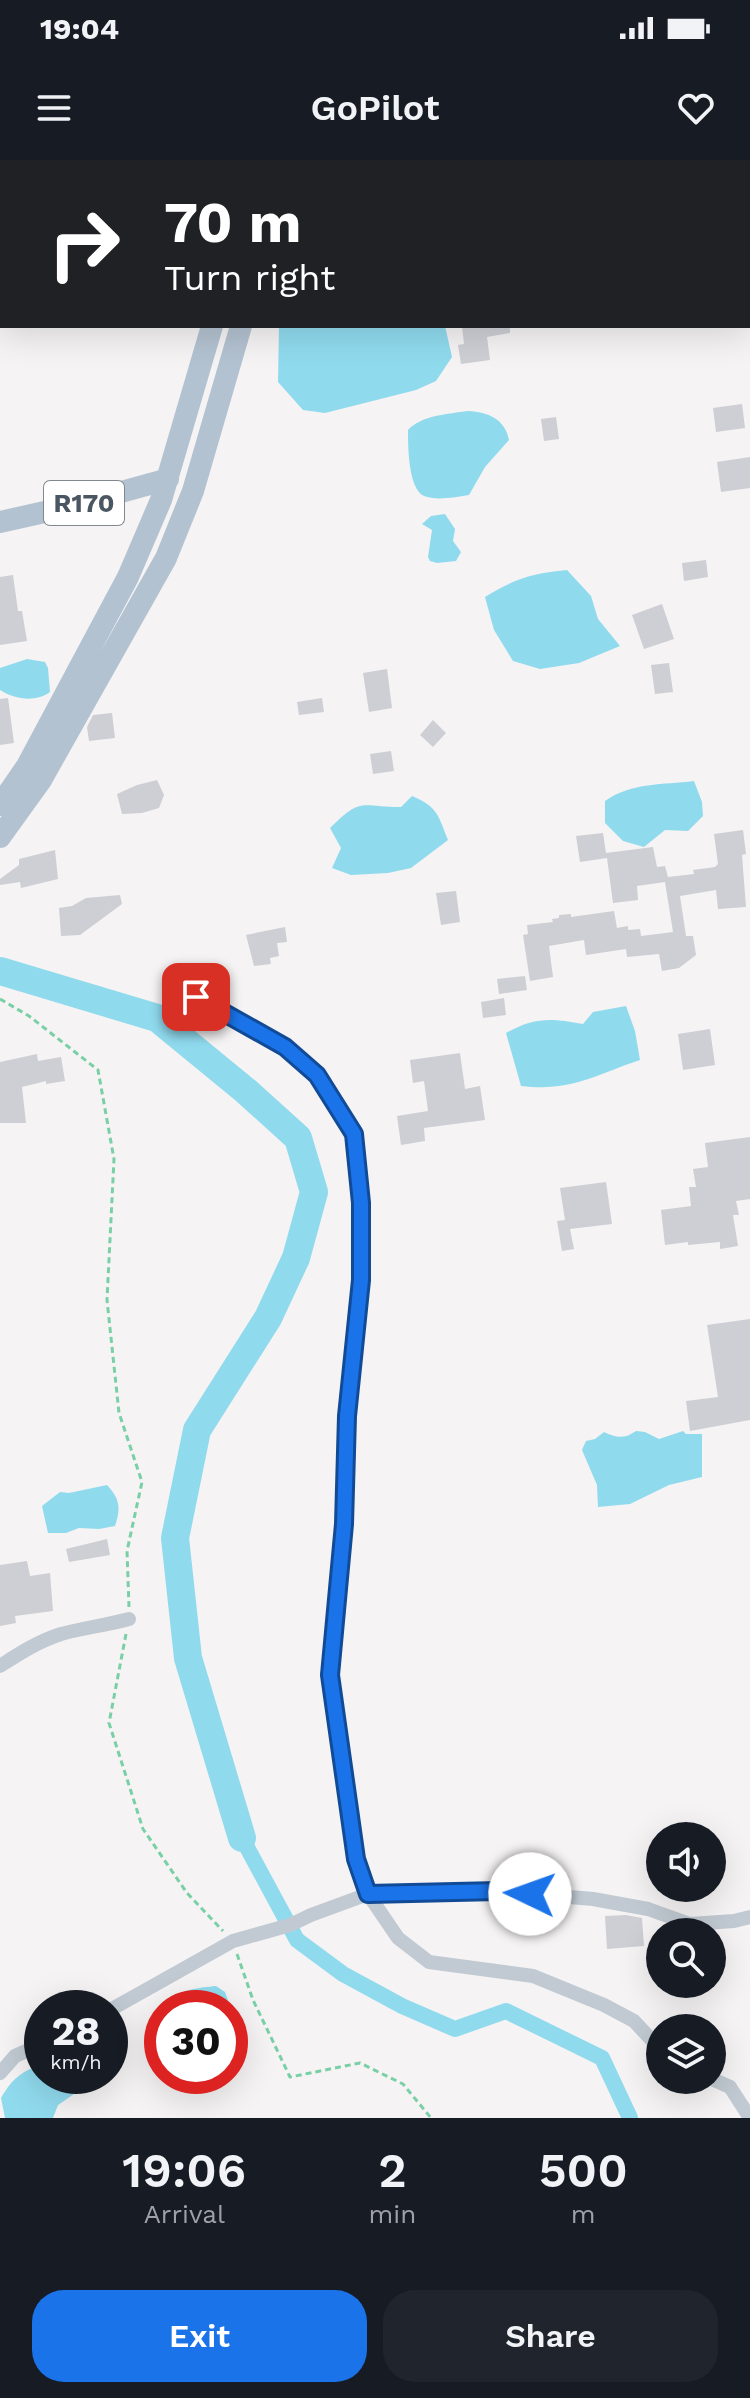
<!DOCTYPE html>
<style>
:root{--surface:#171b24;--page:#20242c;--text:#f1f3f6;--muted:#9ea1a6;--accent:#1a73e8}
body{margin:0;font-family:"Work Sans",sans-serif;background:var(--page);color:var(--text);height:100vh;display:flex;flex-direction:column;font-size:30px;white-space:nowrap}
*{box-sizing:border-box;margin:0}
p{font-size:26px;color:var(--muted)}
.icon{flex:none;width:44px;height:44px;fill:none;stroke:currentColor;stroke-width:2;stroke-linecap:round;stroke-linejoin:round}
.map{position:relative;height:1958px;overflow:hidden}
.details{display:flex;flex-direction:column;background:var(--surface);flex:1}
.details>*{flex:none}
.top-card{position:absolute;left:0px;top:0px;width:750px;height:168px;box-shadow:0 8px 32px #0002;background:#202124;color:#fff;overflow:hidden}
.tools{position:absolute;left:646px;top:1662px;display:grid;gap:16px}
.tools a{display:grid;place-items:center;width:80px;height:80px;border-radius:50%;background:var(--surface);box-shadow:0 8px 32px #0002;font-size:40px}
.speed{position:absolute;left:24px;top:1830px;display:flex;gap:16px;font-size:40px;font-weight:700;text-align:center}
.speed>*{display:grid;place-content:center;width:104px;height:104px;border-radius:50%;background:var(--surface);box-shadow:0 8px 32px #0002;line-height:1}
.speed small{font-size:20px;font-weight:400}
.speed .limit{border:12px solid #d22;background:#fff;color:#111}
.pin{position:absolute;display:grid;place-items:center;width:68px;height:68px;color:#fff;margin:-34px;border-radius:16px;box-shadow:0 4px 12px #0006}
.me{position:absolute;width:88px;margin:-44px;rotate:273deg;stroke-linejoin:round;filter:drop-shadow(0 0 6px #0008)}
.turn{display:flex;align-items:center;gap:28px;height:168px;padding:0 32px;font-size:36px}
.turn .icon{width:104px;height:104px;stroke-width:2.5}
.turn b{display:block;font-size:56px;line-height:68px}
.eta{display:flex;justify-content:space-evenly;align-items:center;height:136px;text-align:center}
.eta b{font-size:48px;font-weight:600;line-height:56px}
.button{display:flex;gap:16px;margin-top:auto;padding:16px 32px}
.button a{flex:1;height:92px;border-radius:32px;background:var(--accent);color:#fff;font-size:32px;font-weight:600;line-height:92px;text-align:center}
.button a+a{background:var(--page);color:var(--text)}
.status{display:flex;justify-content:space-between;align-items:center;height:56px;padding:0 40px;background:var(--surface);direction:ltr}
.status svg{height:22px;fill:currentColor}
header{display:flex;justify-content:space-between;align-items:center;height:104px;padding:0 32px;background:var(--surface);font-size:36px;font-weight:600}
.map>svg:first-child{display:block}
.water{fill:#90daee}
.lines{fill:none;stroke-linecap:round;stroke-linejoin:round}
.canal{stroke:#90daee;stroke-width:16}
.river{stroke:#90daee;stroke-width:28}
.building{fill:#cdcfd5}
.path{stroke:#7ad0a6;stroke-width:3;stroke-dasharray:6 4;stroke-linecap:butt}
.minor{stroke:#c1cad2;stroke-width:14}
.primary{stroke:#b3c2d1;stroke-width:22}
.route-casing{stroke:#114b97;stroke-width:20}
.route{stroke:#1a73e8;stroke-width:14}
.labels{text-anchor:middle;stroke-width:6;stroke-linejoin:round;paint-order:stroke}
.shield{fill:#fff;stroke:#808990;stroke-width:2}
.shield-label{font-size:26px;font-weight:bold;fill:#4a5661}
</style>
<div class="status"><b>19:04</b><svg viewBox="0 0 49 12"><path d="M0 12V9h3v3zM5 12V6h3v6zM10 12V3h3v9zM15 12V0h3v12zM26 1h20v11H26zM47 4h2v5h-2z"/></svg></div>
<header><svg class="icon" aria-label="menu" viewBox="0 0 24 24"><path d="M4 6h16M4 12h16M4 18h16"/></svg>GoPilot<svg class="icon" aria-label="heart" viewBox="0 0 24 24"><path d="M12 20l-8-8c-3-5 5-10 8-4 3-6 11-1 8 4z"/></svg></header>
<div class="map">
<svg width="750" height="1958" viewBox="0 0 750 1958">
<rect width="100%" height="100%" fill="#f5f3f3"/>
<path class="water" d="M 279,166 L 445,166 L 452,197 L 436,221 L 416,230 L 325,253 L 303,250 L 278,222 Z
M 468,251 C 488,252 505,259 509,280 L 485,307 L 469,335 C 456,337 436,341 424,336 C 408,329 408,285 408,270 C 422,255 448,254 468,251 Z
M 445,354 L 455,369 L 453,381 L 461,392 L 456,401 L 437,403 L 430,401 L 428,397 L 432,370 L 422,364 L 431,356 Z
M 567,410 L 591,436 L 598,459 L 620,486 L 579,503 L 540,509 L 513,501 L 494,470 L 485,437 C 514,419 533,413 567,410 Z
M 27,499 L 45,502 L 48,508 L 50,532 C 35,543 14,539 0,530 L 0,508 Z
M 694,621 L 702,642 L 703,656 L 688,671 L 665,670 L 644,687 L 623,681 L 605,663 L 605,641 C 632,622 663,625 694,621 Z
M 412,636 C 438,647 438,655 448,680 L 411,708 L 388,713 L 351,715 L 332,708 L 341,688 L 330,668 C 362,636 360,647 401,647 Z
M 626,846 L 635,871 L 640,900 C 595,915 571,932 521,926 L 506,873 C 534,857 551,858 583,864 L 593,852 Z
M 636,1271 L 645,1272 L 659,1279 L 683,1271 L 686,1274 L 702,1274 L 702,1317 L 669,1325 L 630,1344 L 598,1347 L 597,1325 L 582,1290 L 586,1281 L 595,1279 L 604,1272 C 616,1278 625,1279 636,1271 Z
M 107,1325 C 120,1339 121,1348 115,1366 L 99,1369 L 79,1368 L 66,1373 L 48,1373 L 42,1346 L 60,1332 L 69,1333 Z
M 216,1826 L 225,1832 L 229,1843 L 226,1848 L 177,1848 L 173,1840 C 183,1828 200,1828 216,1826 Z
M 42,1903 L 42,1916 L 81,1916 L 80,1930 L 58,1945 L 53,1958 L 5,1958 L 1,1938 C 14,1916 20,1914 42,1903 Z"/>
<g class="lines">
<path class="canal" d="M 242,1678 L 297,1780 L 343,1814 L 402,1846 L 455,1869 L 506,1851 L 602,1898 L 630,1958"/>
<path class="river" d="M 0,811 L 157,858 L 246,931 L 298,978 L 314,1032 L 296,1098 L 268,1158 L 197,1270 L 175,1378 L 188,1498 L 242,1678"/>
</g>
<path class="building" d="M 462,166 L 510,166 L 510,173 L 487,177 L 490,200 L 461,204 L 458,185 L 464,184 Z
M 742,244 L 745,268 L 716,272 L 713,248 Z
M 556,257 L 559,279 L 544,281 L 541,259 Z
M 750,297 L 750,328 L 721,332 L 717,302 Z
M 706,400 L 708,417 L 684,421 L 682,403 Z
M 13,415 L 18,451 L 22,451 L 27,481 L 0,485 L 0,417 Z
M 662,444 L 674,479 L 644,489 L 632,455 Z
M 669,503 L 673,532 L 655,534 L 651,505 Z
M 387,509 L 392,548 L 369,552 L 363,513 Z
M 8,538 L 14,583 L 0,585 L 0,539 Z
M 322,538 L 324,552 L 299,555 L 297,542 Z
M 112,553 L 115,578 L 89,581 L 87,567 L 93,555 Z
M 433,560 L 446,573 L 433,587 L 420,575 Z
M 391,591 L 394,611 L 373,614 L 370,594 Z
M 157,620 L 164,635 L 159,648 L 142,653 L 122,654 L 117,634 L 137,625 Z
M 743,670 L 746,694 L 742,695 L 746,747 L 718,749 L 716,730 L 680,736 L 686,776 L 693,776 L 696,795 L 679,808 L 662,811 L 659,794 L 627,797 L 626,789 L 586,795 L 584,780 L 549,786 L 553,817 L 530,821 L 523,775 L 528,774 L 527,765 L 553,762 L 552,759 L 559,758 L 559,755 L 571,754 L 571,757 L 614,751 L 617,768 L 628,766 L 628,770 L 640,769 L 641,776 L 673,772 L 665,722 L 637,726 L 638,740 L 613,743 L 607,698 L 580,702 L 576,676 L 603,673 L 606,693 L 653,687 L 657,707 L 665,706 L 668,717 L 694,714 L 693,710 L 715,707 L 718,704 L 714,674 Z
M 55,690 L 58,719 L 21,728 L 20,722 L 0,725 L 0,719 L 19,705 L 19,699 Z
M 456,731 L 460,762 L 441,765 L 436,733 Z
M 120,735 L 122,744 L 80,775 L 61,776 L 59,748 L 72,746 L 86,738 Z
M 285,767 L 287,782 L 277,783 L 279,796 L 270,798 L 271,804 L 254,806 L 246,775 Z
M 525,816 L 527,830 L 499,834 L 497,819 Z
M 504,838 L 506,855 L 483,858 L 481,842 Z
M 710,869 L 715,905 L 683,910 L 678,874 Z
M 460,893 L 465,929 L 480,926 L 485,960 L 424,968 L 425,981 L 401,985 L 397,956 L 428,951 L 424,921 L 413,923 L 410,900 Z
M 37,894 L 38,901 L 61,897 L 65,921 L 46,924 L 46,921 L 22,927 L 26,963 L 0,963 L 0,902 Z
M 750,977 L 750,1039 L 736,1041 L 739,1055 L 733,1055 L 738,1086 L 720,1089 L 720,1082 L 688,1085 L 688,1082 L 665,1085 L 661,1050 L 691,1046 L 689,1027 L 696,1027 L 693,1009 L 708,1007 L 705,983 Z
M 606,1022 L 612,1064 L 570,1069 L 574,1089 L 562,1091 L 557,1061 L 565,1060 L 560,1028 Z
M 750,1159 L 750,1260 L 690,1271 L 686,1241 L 718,1237 L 707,1165 Z
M 107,1379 L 110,1395 L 69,1402 L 66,1389 Z
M 27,1401 L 30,1416 L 50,1413 L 53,1451 L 15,1456 L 16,1463 L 0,1466 L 0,1405 Z
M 626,1755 L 642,1758 L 644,1786 L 607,1789 L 605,1756 Z"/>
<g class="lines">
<path class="path" d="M 0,839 L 29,856 L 98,910 L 114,999 L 107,1140 L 119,1253 L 142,1322 L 127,1391 L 129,1447
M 126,1474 L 109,1563 L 143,1669 L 187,1733 L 223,1771
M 237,1794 L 253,1840 L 290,1917 L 360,1903 L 403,1924 L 431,1958"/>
<path class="minor" d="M 196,837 L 285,887 L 317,915 L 354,974 L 361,1043 L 361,1120 L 347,1256 L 344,1364 L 330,1515 L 356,1699 L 368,1734 L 398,1778 L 429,1802 L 533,1816 L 604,1845 L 634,1861 L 660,1889
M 0,1506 C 20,1493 39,1481 61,1474 C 83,1468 107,1465 129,1459
M 110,1850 L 233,1781 L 290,1765 L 311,1755 L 368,1734 L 498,1731 L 593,1739 L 648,1749 L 690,1764 L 734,1761 L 750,1757
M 0,1913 L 15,1896 L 42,1884
M 712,1919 L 730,1927 L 750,1958"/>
<path class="primary" d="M 251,2 L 252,0
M 280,2 L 281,0
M 0,362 L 67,347 L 168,319
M 0,645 L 27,606 L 128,417 L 161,340 L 212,166
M 0,677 L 41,620 L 166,398 L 193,331 L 241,166"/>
</g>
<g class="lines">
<defs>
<path id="route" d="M 196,837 L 285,887 L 317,915 L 354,974 L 361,1043 L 361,1120 L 347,1256 L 344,1364 L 330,1515 L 356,1699 L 368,1734 L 498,1731 L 530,1734"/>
</defs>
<use href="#route" class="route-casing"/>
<use href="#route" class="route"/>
</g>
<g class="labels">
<rect class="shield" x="44" y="321" width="80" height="44" rx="6"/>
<g class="shield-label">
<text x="84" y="352">R170</text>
</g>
</g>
</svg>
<div class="tools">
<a><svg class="icon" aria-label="sound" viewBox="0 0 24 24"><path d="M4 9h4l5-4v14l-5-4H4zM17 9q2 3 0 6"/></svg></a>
<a><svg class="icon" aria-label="search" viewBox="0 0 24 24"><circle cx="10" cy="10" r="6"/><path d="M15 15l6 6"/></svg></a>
<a><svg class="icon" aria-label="layers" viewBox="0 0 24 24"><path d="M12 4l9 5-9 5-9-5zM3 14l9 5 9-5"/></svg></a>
</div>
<div class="speed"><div>28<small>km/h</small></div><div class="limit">30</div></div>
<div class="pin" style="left:196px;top:837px;background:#d93025"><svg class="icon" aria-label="arrive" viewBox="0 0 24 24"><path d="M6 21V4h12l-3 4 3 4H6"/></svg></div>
<svg class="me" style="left:530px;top:1734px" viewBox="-20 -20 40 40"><circle r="19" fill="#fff"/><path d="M0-13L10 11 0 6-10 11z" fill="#1a73e8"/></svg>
<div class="top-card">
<div class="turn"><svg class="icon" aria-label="right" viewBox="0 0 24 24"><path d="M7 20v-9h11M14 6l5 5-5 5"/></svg><div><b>70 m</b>Turn right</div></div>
</div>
</div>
<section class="details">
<div class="eta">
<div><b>19:06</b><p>Arrival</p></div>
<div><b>2</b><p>min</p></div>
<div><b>500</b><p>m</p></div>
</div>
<div class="button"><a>Exit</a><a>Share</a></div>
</section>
